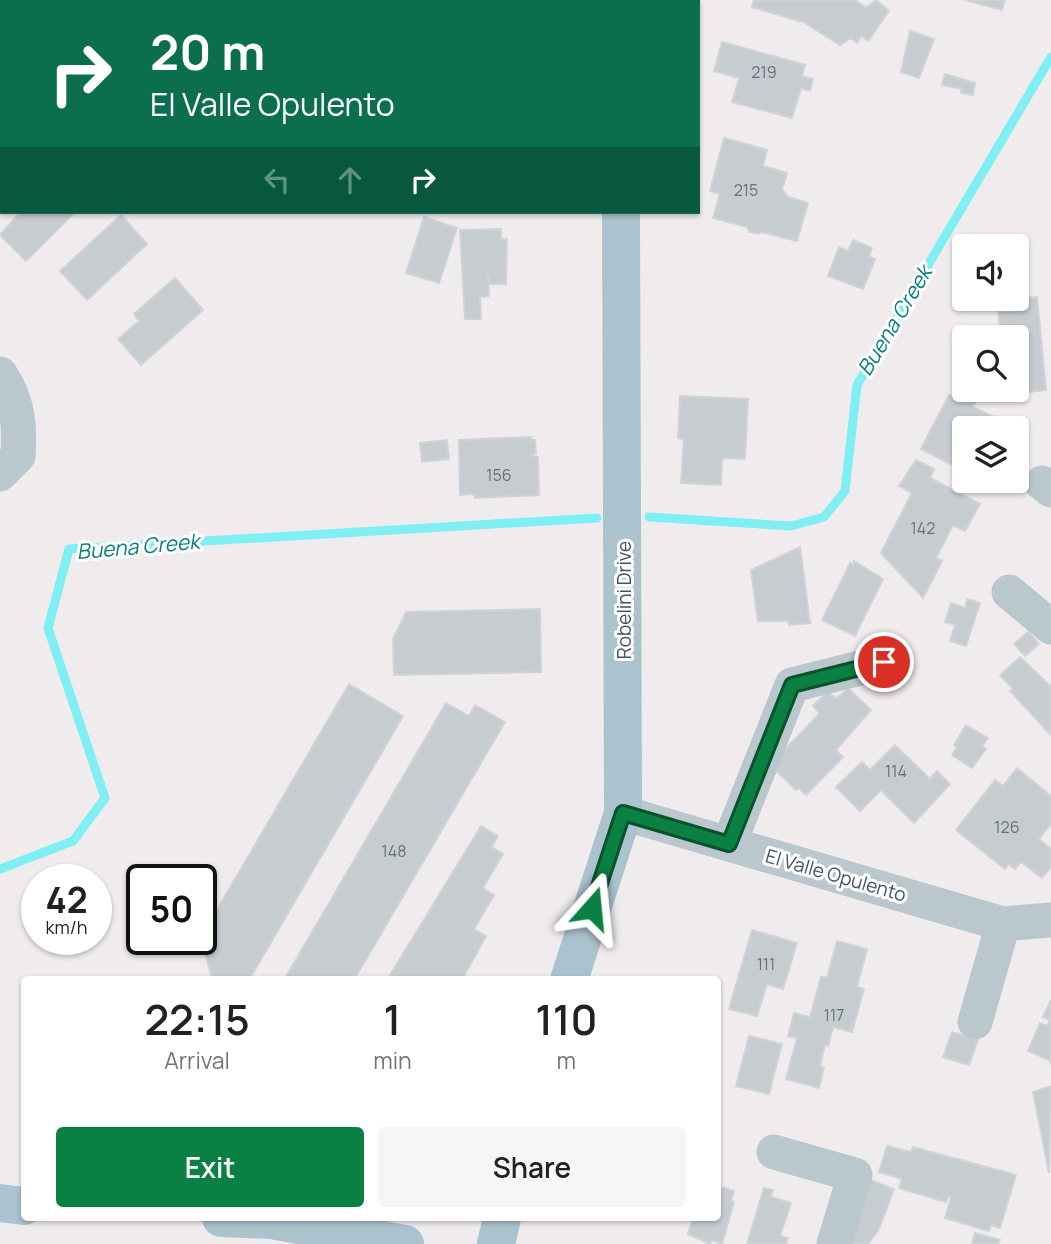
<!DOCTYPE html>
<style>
:root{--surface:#fff;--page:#f6f6f6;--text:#202124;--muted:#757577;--accent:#0b8043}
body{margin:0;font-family:Manrope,sans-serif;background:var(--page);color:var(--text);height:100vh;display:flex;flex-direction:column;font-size:26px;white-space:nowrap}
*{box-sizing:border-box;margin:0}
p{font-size:23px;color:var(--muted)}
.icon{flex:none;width:38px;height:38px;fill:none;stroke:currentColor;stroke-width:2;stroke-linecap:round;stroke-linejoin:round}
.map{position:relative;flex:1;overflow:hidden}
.drawer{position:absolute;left:21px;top:976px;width:700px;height:245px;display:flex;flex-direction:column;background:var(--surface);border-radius:7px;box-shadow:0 2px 5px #0004}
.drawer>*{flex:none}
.guide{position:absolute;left:0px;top:0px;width:700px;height:214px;box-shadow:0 2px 5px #0004;background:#0b6e4f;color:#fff;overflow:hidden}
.buttons{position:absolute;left:952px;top:234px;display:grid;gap:14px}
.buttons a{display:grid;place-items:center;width:77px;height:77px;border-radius:7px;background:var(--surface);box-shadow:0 2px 5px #0004;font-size:35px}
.speed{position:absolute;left:21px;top:864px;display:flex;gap:14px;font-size:35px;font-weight:700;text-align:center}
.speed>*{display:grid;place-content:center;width:91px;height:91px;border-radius:50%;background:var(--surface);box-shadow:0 2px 5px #0004;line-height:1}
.speed small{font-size:18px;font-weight:400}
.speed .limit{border:4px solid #111;border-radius:10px;background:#fff;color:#111}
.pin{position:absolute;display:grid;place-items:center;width:60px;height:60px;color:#fff;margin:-30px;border:4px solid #fff;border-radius:50%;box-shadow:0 2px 7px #0007}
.me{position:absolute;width:77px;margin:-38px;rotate:18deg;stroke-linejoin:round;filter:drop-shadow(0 0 5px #0008)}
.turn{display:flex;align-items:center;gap:24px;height:147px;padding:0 35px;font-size:32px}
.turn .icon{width:91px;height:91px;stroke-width:2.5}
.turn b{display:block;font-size:49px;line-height:60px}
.lanes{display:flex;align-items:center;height:66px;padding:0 35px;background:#0003;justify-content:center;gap:35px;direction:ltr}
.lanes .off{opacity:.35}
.eta{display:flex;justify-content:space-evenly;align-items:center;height:119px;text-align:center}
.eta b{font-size:42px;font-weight:600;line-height:49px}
.action{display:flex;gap:14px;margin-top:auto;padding:14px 35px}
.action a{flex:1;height:80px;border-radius:7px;background:var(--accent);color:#fff;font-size:28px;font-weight:600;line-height:80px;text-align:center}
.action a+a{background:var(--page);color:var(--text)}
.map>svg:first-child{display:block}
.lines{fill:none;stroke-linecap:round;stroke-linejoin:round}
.stream{stroke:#7feff3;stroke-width:9}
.building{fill:#c6ccd0;stroke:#d0d4d9;stroke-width:2}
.minor{stroke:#bac8ce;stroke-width:35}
.major{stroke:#aac3cf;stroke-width:38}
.route-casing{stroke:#07532c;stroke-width:18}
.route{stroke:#0b8043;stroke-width:12}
.labels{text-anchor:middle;stroke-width:6;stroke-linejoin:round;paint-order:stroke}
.number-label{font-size:16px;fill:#647379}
.street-label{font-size:19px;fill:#44555c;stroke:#fff}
.water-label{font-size:21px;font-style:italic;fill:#057e82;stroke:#fff}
</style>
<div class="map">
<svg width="1051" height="1244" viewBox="0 0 1051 1244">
<rect width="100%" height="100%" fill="#f0eced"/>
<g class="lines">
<path class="stream" d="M 649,517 L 791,526 L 824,517 L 845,491 L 857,385 L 1051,57
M 0,869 L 73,841 L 105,798 L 48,628 L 69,549 L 597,518"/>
</g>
<path class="building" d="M 754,0 L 855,0 L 866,8 L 876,0 L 889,11 L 868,41 L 862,36 L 857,43 L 851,38 L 840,45 L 803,22 L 752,7 Z
M 965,0 L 1005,0 L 1002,10 Z
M 910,31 L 934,39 L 919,78 L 901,72 Z
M 722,42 L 805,65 L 802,76 L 813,79 L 810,91 L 801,88 L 792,118 L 732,102 L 739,78 L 714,71 Z
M 945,74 L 975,83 L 973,95 L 961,93 L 962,89 L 942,85 Z
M 724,138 L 767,150 L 763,166 L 787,173 L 782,189 L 788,197 L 808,203 L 797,241 L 761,232 L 758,234 L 749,232 L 747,227 L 713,218 L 720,194 L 710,191 Z
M 20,212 L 75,212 L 26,261 L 0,235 Z
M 121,215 L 147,244 L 87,300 L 60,271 Z
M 424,217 L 457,228 L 439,283 L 406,273 Z
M 501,229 L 501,239 L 507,239 L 506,284 L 490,284 L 488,274 L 489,296 L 480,297 L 481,319 L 465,319 L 460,230 Z
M 853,240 L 872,248 L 869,257 L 875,259 L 863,289 L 828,276 L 839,247 L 848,251 Z
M 175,278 L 203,310 L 141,365 L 118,339 L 139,321 L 134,314 Z
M 1037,297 L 1046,390 L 1014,394 L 1017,338 L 1001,338 L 997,301 Z
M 963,380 L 964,390 L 982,390 L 973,407 L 1000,420 L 995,429 L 964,429 L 964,471 L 921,449 L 949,395 L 955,397 Z
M 680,396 L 748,399 L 745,459 L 722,458 L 721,485 L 681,483 L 684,439 L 678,438 Z
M 531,437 L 531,440 L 535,440 L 536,453 L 532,456 L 538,457 L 539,495 L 475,498 L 475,494 L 460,495 L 459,440 Z
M 447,440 L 449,459 L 422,462 L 420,443 Z
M 916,460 L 934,469 L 930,478 L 980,504 L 965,531 L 953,525 L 936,558 L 942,561 L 923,598 L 881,553 L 912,493 L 899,486 Z
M 800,547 L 810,623 L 789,625 L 788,621 L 758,621 L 751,570 Z
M 854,561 L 883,579 L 855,636 L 822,620 L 850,563 L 853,565 Z
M 967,599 L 980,603 L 966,646 L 950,641 L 955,625 L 945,622 L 951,603 L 965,608 Z
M 540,609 L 541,672 L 394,675 L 393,639 L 406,612 Z
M 1028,632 L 1039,644 L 1025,656 L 1014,644 Z
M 1020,657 L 1051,687 L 1051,735 L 1010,691 L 1013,689 L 1000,675 Z
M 349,684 L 403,716 L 249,980 L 219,980 L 211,975 L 201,937 Z
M 848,688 L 871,710 L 836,750 L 843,757 L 806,795 L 799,788 L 796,790 L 770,765 L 820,713 L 813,706 L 828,691 L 836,699 Z
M 446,703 L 469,716 L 475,705 L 505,722 L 354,980 L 284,980 Z
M 966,725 L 988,738 L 982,747 L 986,749 L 972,768 L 952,755 L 957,747 L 954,745 Z
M 895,745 L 930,779 L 937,771 L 950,784 L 914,823 L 881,790 L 860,811 L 836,787 L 862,762 L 870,770 Z
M 1017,768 L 1051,796 L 1051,824 L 1039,839 L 1051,849 L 1051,867 L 1042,878 L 1021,862 L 1015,869 L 1009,864 L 1005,869 L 956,830 L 995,780 L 1003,786 Z
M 481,826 L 498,836 L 492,847 L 503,854 L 483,888 L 494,895 L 474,929 L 486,936 L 462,980 L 387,980 Z
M 752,930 L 797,943 L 783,989 L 767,984 L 757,1016 L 729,1009 Z
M 837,941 L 867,949 L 857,987 L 864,989 L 852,1032 L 833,1027 L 828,1046 L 825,1045 L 820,1066 L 824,1068 L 819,1088 L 786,1079 L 797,1038 L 788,1036 L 794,1013 L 810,1017 L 821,977 L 827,978 Z
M 1051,1000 L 1051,1064 L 1049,1060 L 1028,1051 L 1040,1023 L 1047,1026 L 1050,1020 L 1043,1017 Z
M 952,1032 L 978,1040 L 969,1065 L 943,1057 Z
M 749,1036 L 782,1044 L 769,1094 L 736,1086 Z
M 1048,1087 L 1051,1087 L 1049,1173 L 1033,1092 Z
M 887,1146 L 911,1152 L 913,1147 L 1016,1175 L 1000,1228 L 991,1225 L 989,1231 L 945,1218 L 951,1197 L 948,1196 L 946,1202 L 899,1188 L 902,1179 L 879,1172 Z
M 868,1179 L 894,1189 L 879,1229 L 868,1244 L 847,1244 Z
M 718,1186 L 734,1191 L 731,1201 L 734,1202 L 722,1244 L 711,1240 L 710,1244 L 688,1234 L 693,1218 L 718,1218 Z
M 764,1188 L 773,1190 L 771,1197 L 791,1203 L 780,1236 L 788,1238 L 786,1244 L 747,1244 Z
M 975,1233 L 1000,1240 L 998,1244 L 972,1244 Z"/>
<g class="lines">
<path class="minor" d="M 275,0 L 276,2
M 140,2 L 141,0
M 187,2 L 189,0
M 0,374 C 18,400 20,425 18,456 L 0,474
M 1042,483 L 1051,490
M 1009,592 L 1051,627
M 623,813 L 1003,924 L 1051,920
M 729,844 L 792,685 L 884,662
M 975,1022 L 1003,924
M 774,1152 L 855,1175 L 834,1244"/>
<path class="major" d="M 672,2 L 673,0
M 569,980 L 623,813 L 621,212
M 0,1203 L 24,1206
M 221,1218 L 271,1220 L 405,1244
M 496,1244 L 502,1218"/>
</g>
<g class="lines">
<defs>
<path id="route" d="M 592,908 L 623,813 L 729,844 L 792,685 L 884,662"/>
</defs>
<use href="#route" class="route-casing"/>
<use href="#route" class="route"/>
</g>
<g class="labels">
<g class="number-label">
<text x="764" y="78">219</text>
<text x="746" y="196">215</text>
<text x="499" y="481">156</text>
<text x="923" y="534">142</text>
<text x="896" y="777">114</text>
<text x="1007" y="833">126</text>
<text x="394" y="857">148</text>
<text x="766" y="970">111</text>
<text x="834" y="1021">117</text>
</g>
<g class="street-label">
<text transform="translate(624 600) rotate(-90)" y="7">Robelini Drive</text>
<text transform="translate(836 875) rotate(16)" y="7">El Valle Opulento</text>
</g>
<g class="water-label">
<text transform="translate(895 321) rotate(-59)" y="7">Buena Creek</text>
<text transform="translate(138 547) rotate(-5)" y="7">Buena Creek</text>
</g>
</g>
</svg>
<div class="buttons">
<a><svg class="icon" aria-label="sound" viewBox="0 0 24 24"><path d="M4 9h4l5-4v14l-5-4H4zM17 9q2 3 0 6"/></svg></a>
<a><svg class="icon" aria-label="search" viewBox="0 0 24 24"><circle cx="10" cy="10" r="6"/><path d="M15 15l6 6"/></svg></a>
<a><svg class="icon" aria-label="layers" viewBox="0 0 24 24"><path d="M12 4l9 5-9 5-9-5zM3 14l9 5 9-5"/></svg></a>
</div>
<div class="speed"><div>42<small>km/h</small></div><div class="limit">50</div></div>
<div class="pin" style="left:884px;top:662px;background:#d93025"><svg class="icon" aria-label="arrive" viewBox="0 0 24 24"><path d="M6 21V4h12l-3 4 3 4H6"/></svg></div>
<svg class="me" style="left:592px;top:908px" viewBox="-20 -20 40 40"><path d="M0-17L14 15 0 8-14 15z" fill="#0b8043" stroke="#fff" stroke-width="4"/></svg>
<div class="guide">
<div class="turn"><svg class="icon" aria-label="right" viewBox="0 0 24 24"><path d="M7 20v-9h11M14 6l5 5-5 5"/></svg><div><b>20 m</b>El Valle Opulento</div></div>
<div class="lanes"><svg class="icon off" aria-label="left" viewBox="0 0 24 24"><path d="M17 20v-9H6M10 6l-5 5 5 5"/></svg><svg class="icon off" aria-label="ahead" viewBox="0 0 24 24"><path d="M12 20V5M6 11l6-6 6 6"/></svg><svg class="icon" aria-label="right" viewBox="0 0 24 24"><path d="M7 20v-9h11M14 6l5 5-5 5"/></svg></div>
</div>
<section class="drawer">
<div class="eta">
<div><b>22:15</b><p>Arrival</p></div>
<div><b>1</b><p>min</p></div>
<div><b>110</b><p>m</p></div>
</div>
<div class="action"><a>Exit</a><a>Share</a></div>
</section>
</div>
